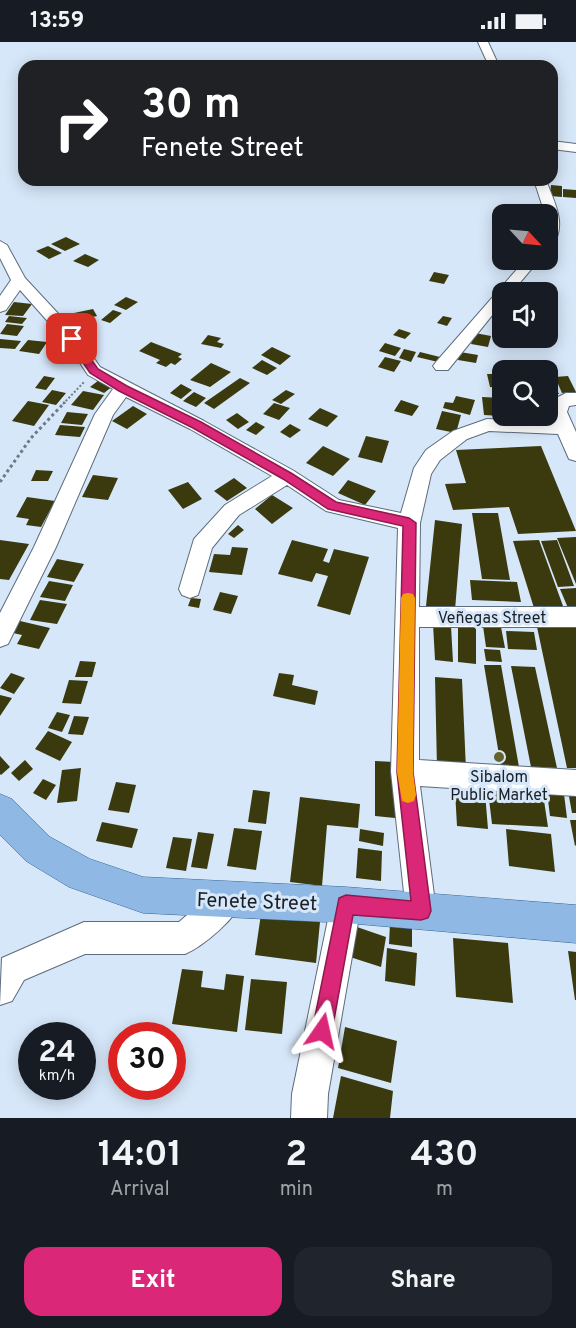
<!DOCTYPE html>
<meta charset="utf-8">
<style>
:root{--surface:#171b24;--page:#20242c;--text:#f1f3f6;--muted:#9ea1a6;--accent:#db2777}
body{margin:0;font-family:Overpass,sans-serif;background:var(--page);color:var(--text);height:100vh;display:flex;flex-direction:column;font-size:22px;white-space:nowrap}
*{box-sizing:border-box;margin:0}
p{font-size:20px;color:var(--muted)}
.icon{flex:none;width:33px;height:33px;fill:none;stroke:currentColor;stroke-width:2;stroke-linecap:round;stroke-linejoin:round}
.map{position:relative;height:1076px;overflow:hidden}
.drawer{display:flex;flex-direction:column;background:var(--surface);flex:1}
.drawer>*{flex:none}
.guide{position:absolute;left:18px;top:18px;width:540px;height:126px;border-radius:18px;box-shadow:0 3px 15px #0003;background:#202124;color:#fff;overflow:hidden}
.needle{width:39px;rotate:116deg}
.controls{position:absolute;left:492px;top:162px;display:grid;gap:12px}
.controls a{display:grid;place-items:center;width:66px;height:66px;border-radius:12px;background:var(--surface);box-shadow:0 3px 15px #0003;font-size:30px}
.speed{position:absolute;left:18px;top:980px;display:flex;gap:12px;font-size:30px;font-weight:700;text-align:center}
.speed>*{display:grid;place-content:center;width:78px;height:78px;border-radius:50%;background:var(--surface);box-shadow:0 3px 15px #0003;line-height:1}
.speed small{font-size:15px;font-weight:400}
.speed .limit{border:9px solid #d22;background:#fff;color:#111}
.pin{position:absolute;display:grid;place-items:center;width:51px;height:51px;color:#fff;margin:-26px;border-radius:12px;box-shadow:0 3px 9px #0006}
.me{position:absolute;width:66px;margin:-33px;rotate:11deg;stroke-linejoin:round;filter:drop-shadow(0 0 4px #0008)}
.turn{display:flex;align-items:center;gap:21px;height:126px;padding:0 24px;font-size:27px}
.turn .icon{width:78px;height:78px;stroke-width:2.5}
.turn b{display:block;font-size:42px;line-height:51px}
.eta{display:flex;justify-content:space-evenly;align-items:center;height:102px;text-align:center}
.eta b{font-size:36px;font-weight:700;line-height:42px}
.cta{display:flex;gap:12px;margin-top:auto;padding:12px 24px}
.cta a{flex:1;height:69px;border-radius:18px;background:var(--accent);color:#fff;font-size:24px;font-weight:700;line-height:69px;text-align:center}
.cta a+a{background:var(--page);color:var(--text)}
.status{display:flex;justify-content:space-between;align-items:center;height:42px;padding:0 30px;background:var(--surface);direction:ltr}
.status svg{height:16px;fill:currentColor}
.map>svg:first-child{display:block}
.building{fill:#3b3a0f}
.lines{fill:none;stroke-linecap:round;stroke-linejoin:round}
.minor-casing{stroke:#5d6c7c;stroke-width:2}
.major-casing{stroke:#366595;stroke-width:1}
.path-far1{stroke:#6f7a86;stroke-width:2;stroke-dasharray:2 2;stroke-linecap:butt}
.path{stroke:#6f7a86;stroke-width:3;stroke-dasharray:3 3;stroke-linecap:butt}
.minor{fill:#fff;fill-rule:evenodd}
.major{fill:#8fb9e4;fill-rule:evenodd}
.route{fill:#db2777;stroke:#8e194d;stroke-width:1.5}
.slow{fill:#f59e0b}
.poi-dot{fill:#646330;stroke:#d6e7f9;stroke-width:2}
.labels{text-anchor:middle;stroke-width:6;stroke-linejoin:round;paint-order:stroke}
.street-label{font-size:16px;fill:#191f25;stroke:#d6e7f9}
.poi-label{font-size:16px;fill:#191f25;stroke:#d6e7f9}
.near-street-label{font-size:20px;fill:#191f25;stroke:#d6e7f9}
</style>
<div class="status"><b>13:59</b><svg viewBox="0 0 49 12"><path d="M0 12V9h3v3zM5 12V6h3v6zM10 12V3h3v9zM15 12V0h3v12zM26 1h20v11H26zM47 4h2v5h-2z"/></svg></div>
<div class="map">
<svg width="576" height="1076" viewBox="0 0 576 1076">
<rect width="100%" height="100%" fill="#d6e7f9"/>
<path class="building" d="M 551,143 L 562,144 L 562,155 L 550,154 Z
M 563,147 L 576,148 L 576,156 L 563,155 Z
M 66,195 L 80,202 L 65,209 L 51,202 Z
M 48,204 L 62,211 L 49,217 L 36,209 Z
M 85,212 L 99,218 L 88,225 L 73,219 Z
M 434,230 L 449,233 L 444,242 L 429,239 Z
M 126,255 L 138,260 L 126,268 L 114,263 Z
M 14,260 L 32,262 L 23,274 L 5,273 Z
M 93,267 L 97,274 L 77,279 L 74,271 Z
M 113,268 L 122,271 L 110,281 L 101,278 Z
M 9,274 L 27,276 L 22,282 L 5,280 Z
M 443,274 L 452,276 L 447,284 L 437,281 Z
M 7,282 L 24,284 L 17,294 L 0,292 Z
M 399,287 L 411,291 L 405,297 L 393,293 Z
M 475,291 L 491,294 L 488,305 L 471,302 Z
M 208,293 L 221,296 L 217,300 L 224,302 L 221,306 L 201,302 Z
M 0,297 L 21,299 L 15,307 L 0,306 Z
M 28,298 L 47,300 L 39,312 L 19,309 Z
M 151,300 L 182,312 L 178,315 L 182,317 L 175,323 L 171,321 L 166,325 L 156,321 L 160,318 L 139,309 Z
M 385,301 L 401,306 L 395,314 L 379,309 Z
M 272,305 L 291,314 L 280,323 L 261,313 Z
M 404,307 L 416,310 L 411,320 L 399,316 Z
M 420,310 L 440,315 L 438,320 L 417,315 Z
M 460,310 L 478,313 L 476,321 L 458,318 Z
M 385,315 L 401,319 L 394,330 L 378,325 Z
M 262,318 L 277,326 L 267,333 L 252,326 Z
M 518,318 L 527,319 L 527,328 L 517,327 Z
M 211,321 L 231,330 L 210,345 L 190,338 Z
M 487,332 L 502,332 L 502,346 L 490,345 Z
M 44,334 L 55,336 L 46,348 L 35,346 Z
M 568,334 L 576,350 L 562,351 L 555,335 Z
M 240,336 L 250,341 L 214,367 L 204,361 Z
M 99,338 L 113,344 L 104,351 L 90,345 Z
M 548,341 L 553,341 L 559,352 L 548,352 Z
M 181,342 L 192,348 L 181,357 L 170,351 Z
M 52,348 L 66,351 L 56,363 L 42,360 Z
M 286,348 L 295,352 L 281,362 L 272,358 Z
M 83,349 L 104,353 L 93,368 L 71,363 Z
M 194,350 L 206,356 L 196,365 L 183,359 Z
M 456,354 L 475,358 L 470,373 L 443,366 L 445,360 L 453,361 Z
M 482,355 L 502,356 L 502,374 L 484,373 Z
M 401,358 L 419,364 L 412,374 L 394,369 Z
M 28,359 L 49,363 L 34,384 L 12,379 Z
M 274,361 L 290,366 L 279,378 L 263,372 Z
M 133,364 L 147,372 L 127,387 L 112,379 Z
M 320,366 L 338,374 L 327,385 L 308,377 Z
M 442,369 L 461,373 L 456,391 L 436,387 Z
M 67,370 L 88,372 L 82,383 L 61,381 Z
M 237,371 L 249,380 L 238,387 L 226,378 Z
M 256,380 L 265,385 L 256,393 L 246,388 Z
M 290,382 L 301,388 L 290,396 L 280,390 Z
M 60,383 L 85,385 L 80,395 L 55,393 Z
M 366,394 L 389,399 L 382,421 L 358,415 Z
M 323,404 L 350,417 L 333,434 L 306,421 Z
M 541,404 L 576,489 L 518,492 L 509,465 L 453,468 L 445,442 L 466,441 L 456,408 Z
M 36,428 L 53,429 L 48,439 L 31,439 Z
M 93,433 L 118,436 L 108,458 L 82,455 Z
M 234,436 L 247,446 L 227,459 L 214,449 Z
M 348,438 L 376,449 L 365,463 L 338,451 Z
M 188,440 L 202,457 L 183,467 L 168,448 Z
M 272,453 L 293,466 L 272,482 L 255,467 Z
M 27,455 L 55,459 L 41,485 L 26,483 L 29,477 L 16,475 Z
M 472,471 L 498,471 L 510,538 L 482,537 Z
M 435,478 L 462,482 L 455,568 L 426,564 Z
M 238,483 L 244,488 L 234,496 L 228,492 Z
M 576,495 L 576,542 L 557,496 Z
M 0,498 L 29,502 L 9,538 L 0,537 Z
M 292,498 L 328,507 L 323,519 L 329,521 L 334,507 L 369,515 L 350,573 L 317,564 L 328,534 L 316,531 L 312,540 L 278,532 Z
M 539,498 L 563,564 L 534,566 L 513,499 Z
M 557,498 L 574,544 L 558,545 L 541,499 Z
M 232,505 L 248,506 L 242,533 L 209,530 L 214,512 L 230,513 Z
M 57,517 L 84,522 L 74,540 L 47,535 Z
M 470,538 L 517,540 L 521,560 L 472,558 Z
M 49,539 L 73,543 L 65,559 L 40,555 Z
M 576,546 L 576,566 L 568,566 L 560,547 Z
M 220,550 L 238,554 L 231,572 L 213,568 Z
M 191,556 L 201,557 L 199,566 L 188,564 Z
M 40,558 L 67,562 L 57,582 L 30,578 Z
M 20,579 L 50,586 L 39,607 L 17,602 L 22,593 L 13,591 Z
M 433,582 L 451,584 L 453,620 L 435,618 Z
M 458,584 L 476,586 L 476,622 L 458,620 Z
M 483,584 L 501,585 L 505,606 L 486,605 Z
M 537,585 L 576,586 L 576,726 L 567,726 Z
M 506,589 L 534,590 L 537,608 L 508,607 Z
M 484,607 L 500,608 L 502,620 L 486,619 Z
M 80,619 L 96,620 L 92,635 L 75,635 Z
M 484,623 L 501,623 L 519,725 L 501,725 Z
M 511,624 L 535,625 L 557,726 L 531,725 Z
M 11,631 L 25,636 L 14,652 L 0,646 Z
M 279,631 L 294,633 L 292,643 L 318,649 L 315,663 L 273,654 Z
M 435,635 L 462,637 L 466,728 L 437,726 Z
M 69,638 L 88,639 L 81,662 L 62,661 Z
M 0,653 L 12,656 L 0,674 Z
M 57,670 L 70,673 L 62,690 L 48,686 Z
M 74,674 L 89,675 L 83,693 L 68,692 Z
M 48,689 L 72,700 L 60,719 L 35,707 Z
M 0,714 L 10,725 L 1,733 L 0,732 Z
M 25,718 L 33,727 L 19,739 L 11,731 Z
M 375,719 L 395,720 L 395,776 L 375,774 Z
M 81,726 L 77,759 L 57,761 L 62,728 Z
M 43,737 L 56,743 L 46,758 L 33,751 Z
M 116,740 L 136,743 L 129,771 L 108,768 Z
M 253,748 L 270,750 L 266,782 L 248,780 Z
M 455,749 L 485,751 L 488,787 L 457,784 Z
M 488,749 L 543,752 L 548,785 L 492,782 Z
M 568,749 L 576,749 L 576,771 L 572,771 Z
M 547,750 L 564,752 L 567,776 L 550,774 Z
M 300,755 L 360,762 L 358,786 L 327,783 L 322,844 L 290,840 Z
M 570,778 L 576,778 L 576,803 L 575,804 Z
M 102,780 L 138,787 L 132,806 L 96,799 Z
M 234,786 L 262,789 L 256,828 L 227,824 Z
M 360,787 L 384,791 L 383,804 L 359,799 Z
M 506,787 L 551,792 L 555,830 L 509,824 Z
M 198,790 L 214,792 L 207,827 L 191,825 Z
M 173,795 L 192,797 L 186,829 L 166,826 Z
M 358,806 L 382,809 L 381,839 L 356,836 Z
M 261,872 L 320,880 L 316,921 L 255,913 Z
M 390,881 L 412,884 L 412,905 L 389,902 Z
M 357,885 L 386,895 L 381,925 L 350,915 Z
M 453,896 L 508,901 L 513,961 L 456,955 Z
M 387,906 L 417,911 L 415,944 L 385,939 Z
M 568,909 L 576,910 L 576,958 L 575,958 Z
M 182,927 L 203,929 L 201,945 L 224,948 L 226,932 L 244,934 L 237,990 L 172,982 Z
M 251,937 L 287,940 L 282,992 L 245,988 Z
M 345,985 L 397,999 L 391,1041 L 338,1026 Z
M 341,1034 L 393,1049 L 390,1076 L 333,1076 Z"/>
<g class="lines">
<defs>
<path id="minor" d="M 478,0 L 488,0 L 499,24 L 489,24 Z
M 552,99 L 576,102 L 576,110 L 552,107 Z
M 534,138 L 546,138 C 554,160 567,181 553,203 L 548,204 L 548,172 L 545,172 Z
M 0,199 L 7,203 L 25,236 L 78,293 L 100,325 L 204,379 L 294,429 L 339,458 L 401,471 L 414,426 L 426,408 L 453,389 L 487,377 L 553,379 L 549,370 L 554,357 L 566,351 L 576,351 L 576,363 L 569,364 L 567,370 L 576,390 L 576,419 L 569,417 L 558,392 L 489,389 L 467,397 L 440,418 L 431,432 L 420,481 L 419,565 L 576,565 L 576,585 L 419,585 L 419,718 L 576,728 L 576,754 L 420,744 L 436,869 L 432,880 L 421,884 L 410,880 L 406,869 L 391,730 L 398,486 L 326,469 L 287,443 L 239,473 L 212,506 L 198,553 L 190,556 L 182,553 L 179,547 L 194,497 L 225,463 L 272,434 L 190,387 L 126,355 L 113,373 L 56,505 L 8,602 L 0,605 L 0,571 L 34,505 L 95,372 L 113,347 L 88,333 L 66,300 L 20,248 L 6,268 L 0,270 L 0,254 L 11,238 L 0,216 Z
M 525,218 L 539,218 L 512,250 L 502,250 L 502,261 L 448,328 L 436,328 L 433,324 L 436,320 Z
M 228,843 L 239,847 L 243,858 C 235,877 204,904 185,912 L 85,912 L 24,938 L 12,959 L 0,963 L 2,916 L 84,880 L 179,880 L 217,847 Z
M 346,848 L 357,852 L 361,863 L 328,1052 L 327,1076 L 291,1076 L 292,1052 L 331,863 L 335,852 Z"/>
<path id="major" d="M 0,752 L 12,757 L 50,795 L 90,817 L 143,835 L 346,845 L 576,863 L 576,901 L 346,881 L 143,871 L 69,845 L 26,819 L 0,793 Z"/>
</defs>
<use href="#minor" class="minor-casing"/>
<use href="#major" class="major-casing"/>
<path class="path-far1" d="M 63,362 L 85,339"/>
<path class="path" d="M 0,440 L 31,396 L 65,360"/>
<use href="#minor" class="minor"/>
<use href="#major" class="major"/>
</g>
<path class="route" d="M 68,295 L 75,295 L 98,327 L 127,344 L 201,380 L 291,431 L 336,460 L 409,476 L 416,481 L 413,730 L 431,869 L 428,876 L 421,878 L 353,873 L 332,989 L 329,996 L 322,999 L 315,996 L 312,989 L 339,856 L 346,853 L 411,859 L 397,730 L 403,484 L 328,467 L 283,437 L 193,386 L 119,349 L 90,331 L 67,297 Z"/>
<path class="slow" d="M 408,551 L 413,552 L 415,556 L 413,730 L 416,753 L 414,759 L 408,761 L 402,759 L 397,730 L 401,556 L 403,552 Z"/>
<circle class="poi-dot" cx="499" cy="715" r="6"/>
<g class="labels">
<g class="street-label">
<text x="492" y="581">Veñegas Street</text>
</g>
<g class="poi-label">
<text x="499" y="740">Sibalom<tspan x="499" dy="18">Public Market</tspan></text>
</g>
<g class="near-street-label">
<text transform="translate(257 859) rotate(2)" y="7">Fenete Street</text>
</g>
</g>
</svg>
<div class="controls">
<a><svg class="needle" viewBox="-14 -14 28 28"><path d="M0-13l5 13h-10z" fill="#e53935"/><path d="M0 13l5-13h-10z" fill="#9ea1a6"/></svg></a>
<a><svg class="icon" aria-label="sound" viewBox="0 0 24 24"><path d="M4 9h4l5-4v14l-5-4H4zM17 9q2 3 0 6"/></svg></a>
<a><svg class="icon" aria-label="search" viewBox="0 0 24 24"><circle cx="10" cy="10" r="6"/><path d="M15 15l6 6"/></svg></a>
</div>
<div class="speed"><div>24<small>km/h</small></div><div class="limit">30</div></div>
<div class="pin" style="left:72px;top:297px;background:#d93025"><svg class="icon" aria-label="arrive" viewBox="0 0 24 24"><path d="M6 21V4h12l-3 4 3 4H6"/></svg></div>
<svg class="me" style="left:322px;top:989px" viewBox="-20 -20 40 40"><path d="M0-17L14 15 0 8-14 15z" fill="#db2777" stroke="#fff" stroke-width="4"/></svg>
<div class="guide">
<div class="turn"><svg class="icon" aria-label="right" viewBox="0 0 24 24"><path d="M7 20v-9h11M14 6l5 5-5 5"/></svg><div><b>30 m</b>Fenete Street</div></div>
</div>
</div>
<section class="drawer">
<div class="eta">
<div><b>14:01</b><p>Arrival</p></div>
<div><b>2</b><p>min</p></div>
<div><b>430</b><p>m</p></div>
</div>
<div class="cta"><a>Exit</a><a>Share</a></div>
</section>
